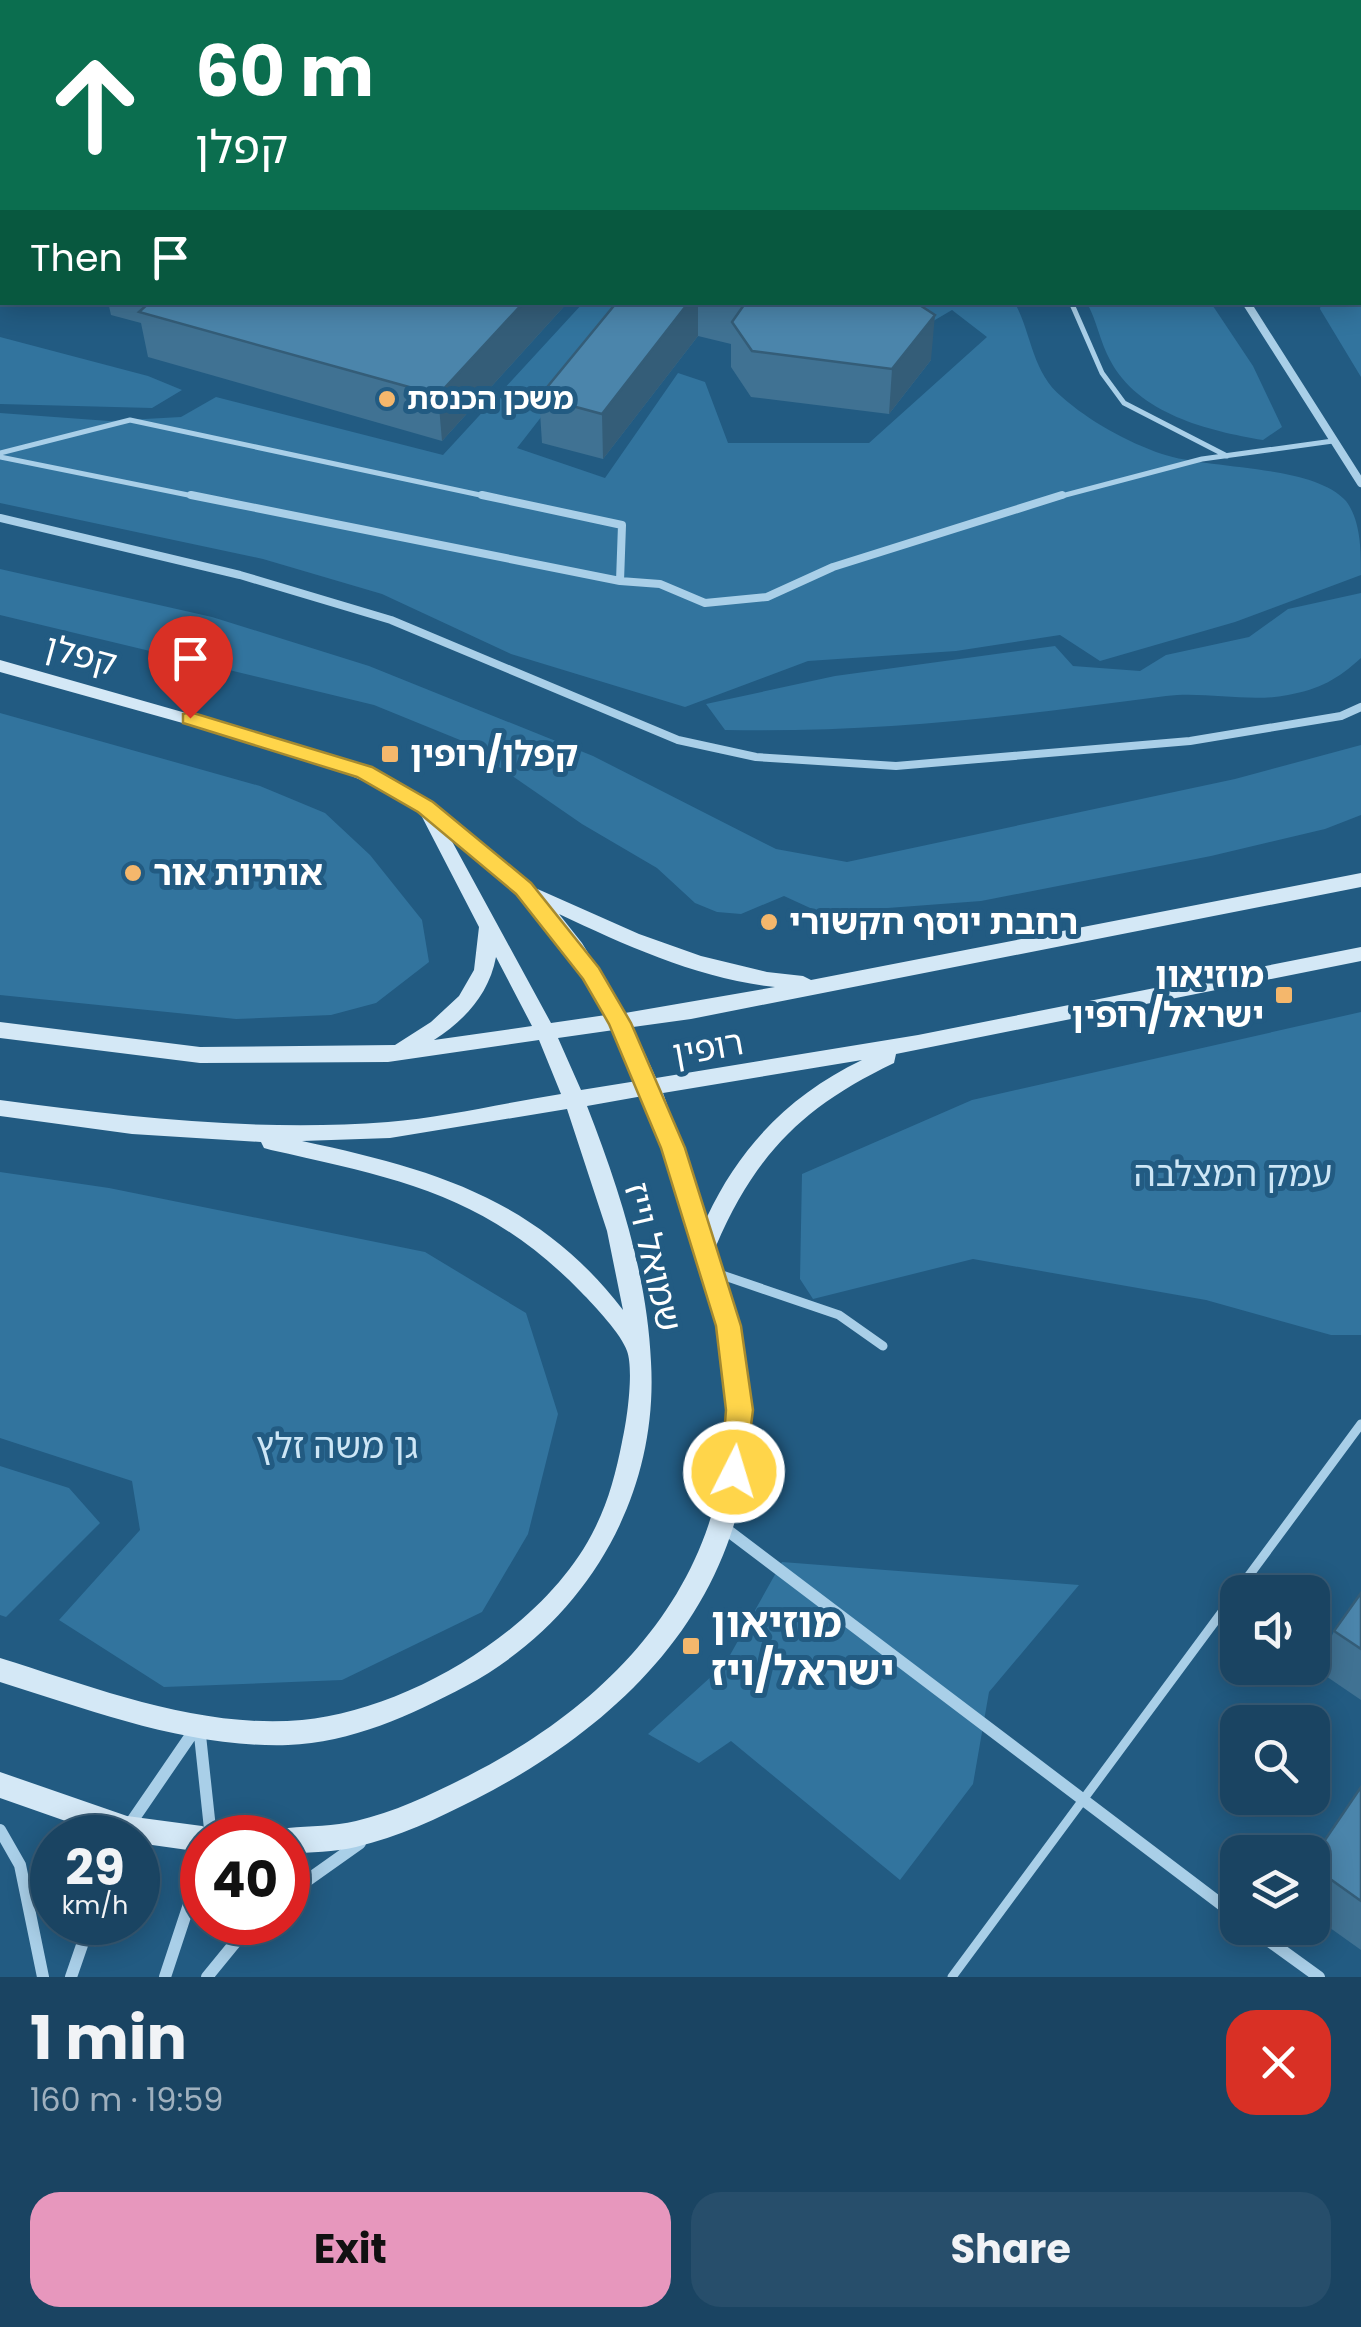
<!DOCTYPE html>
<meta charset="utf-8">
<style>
:root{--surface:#1a4462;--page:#274e6b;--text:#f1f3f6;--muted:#9fb0be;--line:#385c77;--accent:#e797bd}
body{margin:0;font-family:Poppins,"Noto Sans Hebrew",sans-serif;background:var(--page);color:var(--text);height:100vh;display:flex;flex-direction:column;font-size:38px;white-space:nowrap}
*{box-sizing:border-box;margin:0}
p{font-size:32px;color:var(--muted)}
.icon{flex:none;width:55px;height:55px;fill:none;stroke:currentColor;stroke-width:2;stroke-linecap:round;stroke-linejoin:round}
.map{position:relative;height:1977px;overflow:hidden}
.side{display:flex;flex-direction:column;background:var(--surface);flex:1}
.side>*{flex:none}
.hud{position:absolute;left:0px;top:0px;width:1362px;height:305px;box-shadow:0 5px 25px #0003,0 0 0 2px var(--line);background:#0b6e4f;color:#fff;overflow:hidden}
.buttons{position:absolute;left:1220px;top:1575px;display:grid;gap:20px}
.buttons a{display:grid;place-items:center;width:110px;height:110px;border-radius:20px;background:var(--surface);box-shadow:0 5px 25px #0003,0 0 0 2px var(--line);font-size:50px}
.speed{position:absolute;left:30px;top:1815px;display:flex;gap:20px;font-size:50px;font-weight:700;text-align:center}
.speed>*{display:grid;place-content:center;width:130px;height:130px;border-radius:50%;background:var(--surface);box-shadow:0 5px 25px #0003,0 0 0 2px var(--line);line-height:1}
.speed small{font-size:25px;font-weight:400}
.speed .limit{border:15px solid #d22;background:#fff;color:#111}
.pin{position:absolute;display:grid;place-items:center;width:85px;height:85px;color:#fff;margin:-102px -42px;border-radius:50% 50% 50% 0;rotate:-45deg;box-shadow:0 0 10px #0007}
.pin .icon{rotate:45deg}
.me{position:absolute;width:110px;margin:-55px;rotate:5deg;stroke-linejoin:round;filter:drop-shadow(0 0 8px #0008)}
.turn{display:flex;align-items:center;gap:35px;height:210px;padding:0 30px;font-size:45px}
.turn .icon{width:130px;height:130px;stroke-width:2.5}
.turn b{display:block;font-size:70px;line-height:85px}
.then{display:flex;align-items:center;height:95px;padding:0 30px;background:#0003;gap:20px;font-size:38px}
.round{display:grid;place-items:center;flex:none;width:105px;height:105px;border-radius:30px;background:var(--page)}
.head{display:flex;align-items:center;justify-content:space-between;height:170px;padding:0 30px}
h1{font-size:60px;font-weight:700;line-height:75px}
.button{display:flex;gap:20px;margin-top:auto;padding:20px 30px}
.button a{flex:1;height:115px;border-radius:30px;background:var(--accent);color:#111;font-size:40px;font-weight:700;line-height:115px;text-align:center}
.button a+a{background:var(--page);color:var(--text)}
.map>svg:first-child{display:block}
.green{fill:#32749e}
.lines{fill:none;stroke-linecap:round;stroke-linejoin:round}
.lane-far2{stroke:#a9cfe8;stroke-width:5}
.lane-far1{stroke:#a9cfe8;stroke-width:8}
.lane{stroke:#a9cfe8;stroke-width:9}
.street-far1{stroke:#a9cfe8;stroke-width:8}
.street{stroke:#a9cfe8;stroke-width:12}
.secondary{fill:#d4e8f6;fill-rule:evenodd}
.wall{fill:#407293}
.shaded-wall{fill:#345d78}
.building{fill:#4b85ab;stroke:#345d78;stroke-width:2.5}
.route{fill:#ffd54a;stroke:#a68a30;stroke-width:2.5}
.poi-dot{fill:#f4b76c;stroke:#225b82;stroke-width:4}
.labels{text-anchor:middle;stroke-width:10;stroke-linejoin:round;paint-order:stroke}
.far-poi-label{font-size:30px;font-weight:bold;fill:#fff;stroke:#225b82;text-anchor:start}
.street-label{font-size:35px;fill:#fff;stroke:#225b82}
.poi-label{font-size:35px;font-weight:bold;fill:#fff;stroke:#225b82;text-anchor:start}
.park-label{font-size:35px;fill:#cde6f6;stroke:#225b82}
.near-poi-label{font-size:42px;font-weight:bold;fill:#fff;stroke:#225b82;text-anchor:start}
</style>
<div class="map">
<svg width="1361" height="1977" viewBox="0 0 1361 1977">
<rect width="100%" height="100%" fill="#225b82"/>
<path class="green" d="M 1061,0 L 1361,0 L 1361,213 L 1360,2 Z
M 1361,238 L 1361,377 L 1320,309 L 1321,303 L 1360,302 Z
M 583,303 L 630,303 L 517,448 L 605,478 L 678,373 L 705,382 L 728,443 L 869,443 L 987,337 L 952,310 L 911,334 L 825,303 L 1015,303 C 1032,335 1032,372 1062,397 C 1089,421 1127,442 1162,454 C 1209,470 1313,464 1346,501 C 1361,521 1361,551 1361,575 L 1235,622 L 1100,661 L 1060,635 L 956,651 L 808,661 L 685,707 L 511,654 L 382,594 L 263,559 L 0,503 L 0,413 L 109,421 L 181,417 L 216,397 L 443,455 Z
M 1087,303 L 1211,303 L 1253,366 L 1282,427 L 1263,440 C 1209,431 1138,414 1110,360 C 1100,342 1097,321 1087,303 Z
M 0,337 L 148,376 L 182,390 L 152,408 L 0,404 Z
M 0,569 L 212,617 L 369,666 L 593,756 L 776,849 L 847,862 L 1235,779 L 1361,745 L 1361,815 L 1325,829 L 1211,856 L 981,901 L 821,913 L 784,896 L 741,914 L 717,912 L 695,903 L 657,868 L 582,824 L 460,740 L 374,705 L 0,615 Z
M 1361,593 L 1361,658 C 1338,679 1320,689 1288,695 C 1249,703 1206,691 1166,696 C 1014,716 879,733 725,730 L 706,704 L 835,676 L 1055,646 L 1073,666 L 1140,671 L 1166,655 L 1249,637 L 1288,609 Z
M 0,713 L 260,786 L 325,813 L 370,855 L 422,920 L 429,962 L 376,1003 L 331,1015 L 236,1019 L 0,995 Z
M 1361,1012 L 1361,1335 L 1331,1335 L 1206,1300 L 973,1259 L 813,1299 L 800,1279 L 802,1174 L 972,1100 Z
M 0,1172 L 109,1188 L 425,1252 L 526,1313 L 558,1414 L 528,1534 L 482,1612 L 342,1680 L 164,1687 L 59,1620 L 140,1530 L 132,1481 L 0,1438 Z
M 0,1466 L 69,1488 L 100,1523 L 6,1617 L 0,1615 Z
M 782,1562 L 1079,1585 L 989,1692 L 973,1784 L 900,1880 L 731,1741 L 699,1763 L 648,1734 L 725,1664 Z"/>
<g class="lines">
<path class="lane-far2" d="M 92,0 L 103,2
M 1071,302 L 1102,373 L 1124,403 L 1227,456
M 0,453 L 130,420 L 494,498
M 0,457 L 203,498
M 1054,498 L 1202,459 L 1333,441"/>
<path class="lane-far1" d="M 191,495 L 620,581 L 660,584 L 705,603 L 767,597 L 833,567 L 1062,495
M 482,495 L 622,525 L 620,581
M 0,518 L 240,575 L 391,620 L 678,740 L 756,757 L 896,766 L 1190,741 L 1341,716 L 1361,707"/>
<path class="lane" d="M 719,1274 L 839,1315 L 883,1346
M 952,1977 L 1361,1424"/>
<path class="street-far1" d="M 1246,302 L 1361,483"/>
<path class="street" d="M 723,1527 L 1238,1917
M 199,1726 L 211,1838
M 128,1827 L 198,1725
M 0,1830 L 20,1865 L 43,1977
M 288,1894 L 360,1843
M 1251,1928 L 1319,1977
M 71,1977 L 90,1922
M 165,1977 L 202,1865
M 207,1977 L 252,1922"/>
<path class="secondary" d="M 0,660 L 354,761 L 391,778 L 432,803 L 533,887 L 639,934 L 701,956 L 767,972 L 803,976 L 811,980 L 1361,873 L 1361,887 L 691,1019 L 633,1027 L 656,1078 L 918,1035 L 1361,947 L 1361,961 L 896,1054 L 894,1063 C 804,1106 756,1153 716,1246 C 741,1322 759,1398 745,1478 C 719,1630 607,1732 476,1799 C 439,1818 398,1837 356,1847 C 334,1852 311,1852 288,1854 L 288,1838 L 276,1838 L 279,1832 L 288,1828 C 310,1826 334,1826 356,1821 C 395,1812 432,1794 468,1776 C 614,1702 727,1582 727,1409 C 727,1353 711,1299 694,1246 C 678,1196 663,1145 643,1096 L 587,1106 C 619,1188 647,1274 651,1362 C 659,1498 585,1622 466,1686 C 411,1715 351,1743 288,1745 C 189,1748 93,1711 0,1682 L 0,1658 C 96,1688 199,1729 302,1720 C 410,1710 547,1627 595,1528 C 609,1500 616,1472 622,1442 C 627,1421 634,1370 627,1351 C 622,1335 594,1305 581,1292 C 487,1195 397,1178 271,1150 L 264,1148 L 261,1142 L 132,1134 L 0,1116 L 0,1100 C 129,1117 257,1132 388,1122 C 446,1117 504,1103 561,1094 L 539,1040 L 388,1062 L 200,1063 L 0,1038 L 0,1022 L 200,1047 L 395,1045 L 431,1022 L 459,996 L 474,970 L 479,927 L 420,813 L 378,787 L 308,758 L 0,672 ZM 448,834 C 513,886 566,943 606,1015 L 551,1023 ZM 559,914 C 627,946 699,979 775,987 L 625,1013 L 582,943 ZM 496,957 L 532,1026 L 434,1040 C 465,1020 489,994 496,957 ZM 614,1030 L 637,1081 L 581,1090 L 558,1038 ZM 862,1060 C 791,1094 740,1146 707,1217 L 663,1093 ZM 567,1109 L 607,1231 L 623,1310 C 538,1199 433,1169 302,1141 L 390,1138 Z
M 0,1772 L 127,1816 L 202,1826 L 211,1830 L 215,1838 L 202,1838 L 202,1852 L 138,1843 L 138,1838 L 114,1838 L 0,1798 Z"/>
</g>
<path class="wall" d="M 175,0 L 950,0 L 963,2 L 717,2 L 711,1 L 709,2 L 185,2 Z
M 108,302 L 568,302 L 442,441 L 148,357 L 141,323 L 111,315 Z
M 617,302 L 915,302 L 931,360 L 889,414 L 751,397 L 731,367 L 731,344 L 698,336 L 603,459 L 542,443 L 539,397 Z
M 1361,1593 L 1361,1700 L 1317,1670 L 1334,1631 Z
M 1361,1787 L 1361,1950 L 1312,1915 L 1312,1859 Z"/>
<path class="shaded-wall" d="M 235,0 L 280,0 L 280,2 L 235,2 Z
M 531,0 L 599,0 L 596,2 L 531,2 Z
M 672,0 L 711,0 L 711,1 L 709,2 L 669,2 Z
M 524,302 L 568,302 L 442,441 L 438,395 Z
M 689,302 L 698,302 L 698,336 L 603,459 L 602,414 Z
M 935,315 L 931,360 L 889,414 L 892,369 Z"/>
<path class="building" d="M 353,0 L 531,0 L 540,2 L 349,2 Z
M 575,0 L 672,0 L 669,2 L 573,2 Z
M 733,0 L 812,0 L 809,2 L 730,2 Z
M 830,0 L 950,0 L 963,2 L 843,2 Z
M 150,302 L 524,302 L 438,395 L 139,312 Z
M 617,302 L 689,302 L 602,414 L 539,397 Z
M 746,302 L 915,302 L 935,315 L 892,369 L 752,351 L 732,322 Z
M 1361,1593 L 1361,1649 L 1334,1631 Z
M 1361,1787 L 1361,1901 L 1312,1866 L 1312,1859 Z"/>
<path class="route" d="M 190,712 L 372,767 L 433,802 L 531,883 L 599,968 L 631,1023 L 685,1148 L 741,1326 L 753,1410 L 744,1480 L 725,1480 L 721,1472 L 726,1410 L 716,1326 L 661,1148 L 609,1024 L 583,979 L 516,894 L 418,812 L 357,777 L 183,723 L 183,714 Z"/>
<g class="poi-dot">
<circle cx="387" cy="399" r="10"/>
<rect x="380" y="744" width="20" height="20" rx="5"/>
<circle cx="133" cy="873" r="10"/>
<circle cx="769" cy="922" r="10"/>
<rect x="1274" y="985" width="20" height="20" rx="5"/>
<rect x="681" y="1636" width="20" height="20" rx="5"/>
</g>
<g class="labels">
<g class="far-poi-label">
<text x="407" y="409">משכן הכנסת</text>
</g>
<g class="street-label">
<text transform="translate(81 655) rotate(15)" y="12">קפלן</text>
<text transform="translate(708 1048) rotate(-10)" y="12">רופין</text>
<text transform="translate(653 1257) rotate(77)" y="12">שמואל וייז</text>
</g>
<g class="poi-label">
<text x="410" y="766">קפלן/רופין</text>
<text x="153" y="885">אותיות אור</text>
<text x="789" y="934">רחבת יוסף חקשורי</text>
<text x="1264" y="987" text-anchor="end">מוזיאון<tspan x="1264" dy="40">ישראל/רופין</tspan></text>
</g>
<g class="park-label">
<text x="1233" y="1186">עמק המצלבה</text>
<text x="337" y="1458">גן משה זלץ</text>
</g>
<g class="near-poi-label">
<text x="711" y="1637">מוזיאון<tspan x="711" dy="48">ישראל/ויז</tspan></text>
</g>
</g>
</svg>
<div class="buttons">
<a><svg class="icon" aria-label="sound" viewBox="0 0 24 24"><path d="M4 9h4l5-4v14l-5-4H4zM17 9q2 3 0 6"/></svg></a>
<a><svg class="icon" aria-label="search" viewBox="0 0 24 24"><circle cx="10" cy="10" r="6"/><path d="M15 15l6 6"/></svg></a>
<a><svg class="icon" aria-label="layers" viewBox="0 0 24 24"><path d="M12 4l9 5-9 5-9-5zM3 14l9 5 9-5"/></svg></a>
</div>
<div class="speed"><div>29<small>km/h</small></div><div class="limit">40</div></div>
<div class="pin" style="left:190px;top:718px;background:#d93025"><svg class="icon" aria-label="arrive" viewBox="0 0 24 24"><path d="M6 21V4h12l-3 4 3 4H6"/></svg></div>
<svg class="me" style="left:734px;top:1472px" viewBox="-20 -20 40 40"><circle r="17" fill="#ffd54a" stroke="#fff" stroke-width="3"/><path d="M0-11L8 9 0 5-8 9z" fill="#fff"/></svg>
<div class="hud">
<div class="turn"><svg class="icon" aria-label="ahead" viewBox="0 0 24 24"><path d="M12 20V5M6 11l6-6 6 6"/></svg><div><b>60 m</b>קפלן</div></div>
<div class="then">Then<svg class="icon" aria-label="arrive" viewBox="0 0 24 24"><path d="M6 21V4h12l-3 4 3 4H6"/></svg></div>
</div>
</div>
<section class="side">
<div class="head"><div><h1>1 min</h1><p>160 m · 19:59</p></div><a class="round" style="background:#d93025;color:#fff"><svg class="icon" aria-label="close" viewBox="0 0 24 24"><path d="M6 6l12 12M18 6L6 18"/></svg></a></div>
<div class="button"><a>Exit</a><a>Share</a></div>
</section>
